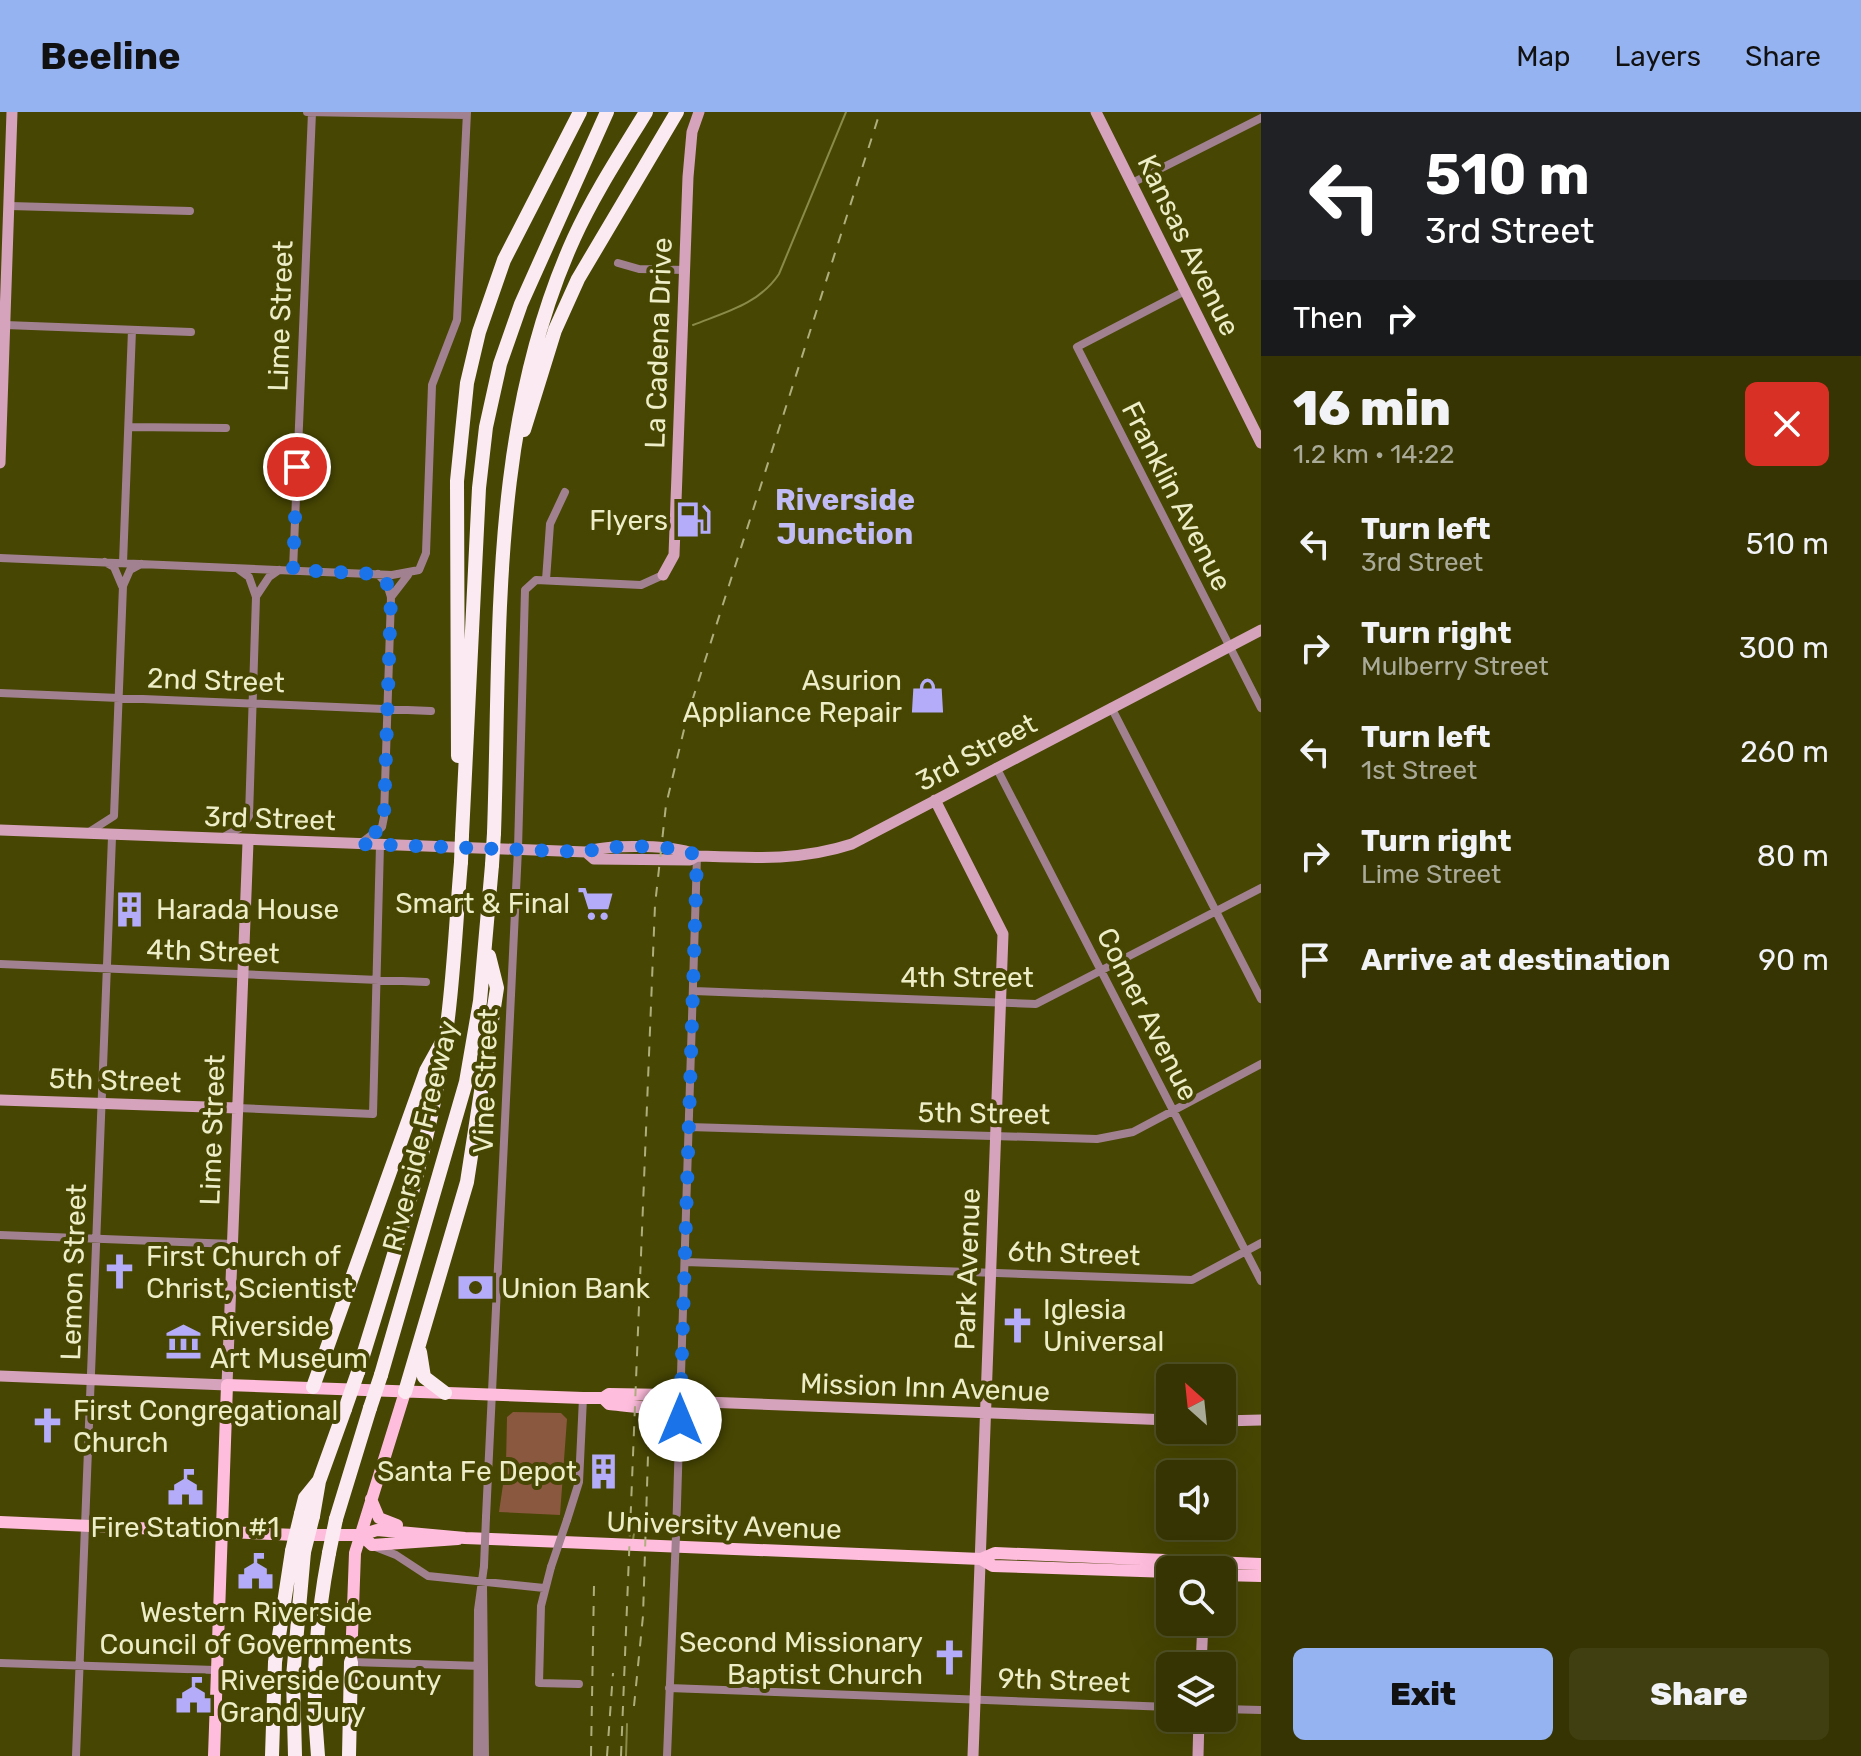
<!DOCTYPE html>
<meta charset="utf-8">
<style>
:root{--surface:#353402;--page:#403f11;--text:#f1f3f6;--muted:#aa9;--line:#4f4f24;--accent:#95b2f1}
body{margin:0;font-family:Rubik,sans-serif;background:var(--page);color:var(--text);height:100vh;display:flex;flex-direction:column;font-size:30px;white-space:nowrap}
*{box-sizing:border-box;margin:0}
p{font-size:26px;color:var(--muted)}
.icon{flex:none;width:44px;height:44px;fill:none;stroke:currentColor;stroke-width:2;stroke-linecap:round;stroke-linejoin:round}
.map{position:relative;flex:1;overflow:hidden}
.side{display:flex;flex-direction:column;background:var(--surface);width:600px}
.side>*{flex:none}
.guide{background:#202124;color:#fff;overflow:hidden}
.needle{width:52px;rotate:333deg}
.tools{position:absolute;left:1156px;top:1252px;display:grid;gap:16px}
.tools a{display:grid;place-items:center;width:80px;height:80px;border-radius:12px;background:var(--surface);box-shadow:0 8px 32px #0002,0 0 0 2px var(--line);font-size:40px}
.pin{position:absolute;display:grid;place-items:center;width:68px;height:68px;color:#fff;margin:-34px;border:4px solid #fff;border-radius:50%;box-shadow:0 2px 8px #0007}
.me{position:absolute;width:88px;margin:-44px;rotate:0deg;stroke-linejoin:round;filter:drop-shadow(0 0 6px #0008)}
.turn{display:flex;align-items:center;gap:28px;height:168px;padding:0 32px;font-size:36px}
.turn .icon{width:104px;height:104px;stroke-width:2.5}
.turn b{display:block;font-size:56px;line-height:68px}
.then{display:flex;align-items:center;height:76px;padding:0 32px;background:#0003;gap:16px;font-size:30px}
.round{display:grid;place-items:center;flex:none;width:84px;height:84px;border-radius:12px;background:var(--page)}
.headline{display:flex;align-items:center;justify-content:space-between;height:136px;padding:0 32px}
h1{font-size:48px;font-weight:800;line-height:60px}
.button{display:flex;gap:16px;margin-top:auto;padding:16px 32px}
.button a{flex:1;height:92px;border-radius:12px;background:var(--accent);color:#111;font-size:32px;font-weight:800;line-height:92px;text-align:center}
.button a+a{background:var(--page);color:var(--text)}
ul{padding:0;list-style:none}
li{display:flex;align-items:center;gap:24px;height:104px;padding:0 32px}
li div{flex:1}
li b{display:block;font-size:30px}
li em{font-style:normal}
header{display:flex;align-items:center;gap:48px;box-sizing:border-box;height:112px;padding:0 40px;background:var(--accent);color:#111}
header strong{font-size:38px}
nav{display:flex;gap:44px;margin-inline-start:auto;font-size:28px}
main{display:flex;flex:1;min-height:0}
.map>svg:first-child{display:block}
.green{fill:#8a583e}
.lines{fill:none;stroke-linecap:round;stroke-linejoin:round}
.stream{stroke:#8a8a49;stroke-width:2}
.street{stroke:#a18190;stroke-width:8}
.secondary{stroke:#d6a3bc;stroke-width:11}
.primary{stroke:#ffbddd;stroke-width:12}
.highway{stroke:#fbeaf2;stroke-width:14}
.rail{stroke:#afaf7e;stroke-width:2;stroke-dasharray:10 10;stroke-linecap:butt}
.street-bridge{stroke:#a18190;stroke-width:8}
.highway-bridge{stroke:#fbeaf2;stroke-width:14}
.route{stroke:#1a73e8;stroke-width:14;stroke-dasharray:0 25.2}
.labels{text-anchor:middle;stroke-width:8;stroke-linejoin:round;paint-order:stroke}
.street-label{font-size:28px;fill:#edeec7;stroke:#474603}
.poi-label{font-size:28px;fill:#edeec7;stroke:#474603;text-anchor:start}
.neighbourhood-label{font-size:30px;font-weight:bold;fill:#c0bbf4;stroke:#474603}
</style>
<header>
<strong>Beeline</strong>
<nav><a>Map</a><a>Layers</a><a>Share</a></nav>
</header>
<main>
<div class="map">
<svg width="1261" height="1644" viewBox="0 0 1261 1644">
<rect width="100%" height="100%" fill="#474603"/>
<path class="green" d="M 513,1300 L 561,1301 L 567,1307 L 560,1403 L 499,1400 L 506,1352 L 507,1305 Z"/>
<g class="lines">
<path class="stream" d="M 693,213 C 726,200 759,192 779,162 L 846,0
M 633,1428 L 634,1421
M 626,1644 L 627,1612"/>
<path class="street" d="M 307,0 L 466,3
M 1132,71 L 1261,6
M 10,94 L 190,99
M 618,151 L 639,157 L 686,158
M 1185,179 L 1077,235 L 1261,596
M 5,213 L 191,220
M 129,315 L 226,316
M 0,446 L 392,463 L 419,458 L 426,441 L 432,273 L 457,208 L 467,0
M 105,450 L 114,455 L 122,474
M 123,451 L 132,218
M 293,458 L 312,0
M 546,468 L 550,412 L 565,380
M 257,483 L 269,465 L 279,458
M 391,485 L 408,463
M 0,581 L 431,599
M 1111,595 L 1261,887
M 996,655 L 1261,1169
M 89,720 L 114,704 L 123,474 L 130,458 L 141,452
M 222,726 L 243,714 L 249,704 L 256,485 L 249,465 L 238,457
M 360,732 L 382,715 L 384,705 L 391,485 L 387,472 L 378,462
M 0,852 L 426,870
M 694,879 L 1036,892 L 1261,776
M 237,996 L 373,1002 L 380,733
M 689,1015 L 1097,1027 L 1133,1020 L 1261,952
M 0,1123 L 233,1132
M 685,1150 L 1192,1168 L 1261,1131
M 486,1405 L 518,737 L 525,478 L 536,468 L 641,473 L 663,463
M 567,1408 L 579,1370 L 583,1286
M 676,1424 L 697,744
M 373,1434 L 396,1443 L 428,1464 L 544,1476
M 551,1455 L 541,1494 L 539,1571 L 579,1572
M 483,1474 L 485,1644
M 351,1550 L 482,1554
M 0,1551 L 215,1558
M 669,1576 L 1170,1595
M 1222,1597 L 1261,1598
M 76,1644 L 112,725
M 477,1644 L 478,1498 L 484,1454
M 667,1644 L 675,1448"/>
<path class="secondary" d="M 1096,0 L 1261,331
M 0,351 L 12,0
M 663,463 L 674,443 L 688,65 L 692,20 L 699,0
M 935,688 L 1003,822 L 973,1644
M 0,718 L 586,740 C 606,732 681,732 697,744
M 586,740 L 594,747 L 690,748 L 697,744 C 752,746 800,749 852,732 L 1261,518
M 0,988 L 237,996
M 0,1264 L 227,1273 L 248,730
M 679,1289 L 1170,1308
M 1222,1309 L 1261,1308
M 1201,1554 L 1203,1510
M 1198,1644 L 1199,1606"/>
<path class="primary" d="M 603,1286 L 609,1292 C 631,1294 660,1300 679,1289
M 371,1387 L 379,1406 L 397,1413
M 0,1410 L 296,1423 L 361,1423 L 377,1418 L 465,1426 L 981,1447 L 995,1441 L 1261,1452
M 361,1423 L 372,1433 L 458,1427
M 981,1447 L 993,1454 L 1170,1460
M 1222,1463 L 1261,1464
M 351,1550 L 355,1441 L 405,1280
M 214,1644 L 227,1273 L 583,1286 L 603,1286 L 609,1282 L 670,1283 L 679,1289"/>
<path class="highway" d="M 524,318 L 555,218 L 578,167 L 677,0
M 458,644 L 457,369 L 467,271 L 479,220 L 504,148 L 580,0
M 494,721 C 501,521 489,313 574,126 C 594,82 621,41 646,0
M 462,723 L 479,376 L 486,315 L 500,252 L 521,192 L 607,0
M 420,1240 L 424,1265 L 445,1281
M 358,1260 C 392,1148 430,1037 446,921 C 454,865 456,807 461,750
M 381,1263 L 466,970 L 480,889 L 492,753
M 313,1275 L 426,959 L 441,932
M 405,1280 L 467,1070 L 497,876 L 489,844
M 301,1402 L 305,1386 L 318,1370
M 313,1404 L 319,1369 L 345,1297
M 336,1407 L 370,1296
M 272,1644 L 275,1550 L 292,1439
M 295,1644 L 293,1565 L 304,1440
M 318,1644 C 311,1574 316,1510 329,1441
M 349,1644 L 351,1550"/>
<path class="rail" d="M 634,1594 L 643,1504 L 649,1311
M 591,1644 L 594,1473
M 607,1644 L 613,1561
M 621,1644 L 655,793 L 666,693 L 687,605 L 880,0"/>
<path class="street-bridge" d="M 675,1448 L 676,1424
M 484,1454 L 486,1405
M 551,1455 L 567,1408"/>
<path class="highway-bridge" d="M 461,750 L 462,723
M 492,753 L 494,721
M 370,1296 L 381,1263
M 345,1297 L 358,1260
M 292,1439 L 301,1402
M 304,1440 L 313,1404
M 329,1441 L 336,1407"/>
</g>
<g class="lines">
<path class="route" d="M 297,355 L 293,458 L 378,462 L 387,472 L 391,485 L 384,705 L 382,715 L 360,732 L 586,740 C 606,732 681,732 697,744 L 680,1308"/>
</g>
<defs>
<symbol id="fuel-bare" viewBox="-9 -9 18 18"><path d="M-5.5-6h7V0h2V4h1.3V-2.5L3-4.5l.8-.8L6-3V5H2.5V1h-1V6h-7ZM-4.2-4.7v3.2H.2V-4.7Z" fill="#b4acf9" stroke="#474603" stroke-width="2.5" paint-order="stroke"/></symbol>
<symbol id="shop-bare" viewBox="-9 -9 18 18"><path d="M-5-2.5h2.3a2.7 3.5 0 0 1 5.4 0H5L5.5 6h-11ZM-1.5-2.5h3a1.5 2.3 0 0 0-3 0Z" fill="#b4acf9" stroke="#474603" stroke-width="2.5" paint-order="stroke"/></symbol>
<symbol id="supermarket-bare" viewBox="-9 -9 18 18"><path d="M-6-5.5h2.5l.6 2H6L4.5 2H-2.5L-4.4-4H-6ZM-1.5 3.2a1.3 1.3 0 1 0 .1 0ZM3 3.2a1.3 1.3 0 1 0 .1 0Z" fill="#b4acf9" stroke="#474603" stroke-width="2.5" paint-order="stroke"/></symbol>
<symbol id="building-bare" viewBox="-9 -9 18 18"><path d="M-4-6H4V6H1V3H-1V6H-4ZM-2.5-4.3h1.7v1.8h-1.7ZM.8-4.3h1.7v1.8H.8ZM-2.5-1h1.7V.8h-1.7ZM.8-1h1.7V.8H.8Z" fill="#b4acf9" stroke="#474603" stroke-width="2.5" paint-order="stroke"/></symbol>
<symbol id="church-bare" viewBox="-9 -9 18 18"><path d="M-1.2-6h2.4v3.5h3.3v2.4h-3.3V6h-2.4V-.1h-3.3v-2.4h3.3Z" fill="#b4acf9" stroke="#474603" stroke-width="2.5" paint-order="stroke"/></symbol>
<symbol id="bank-bare" viewBox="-9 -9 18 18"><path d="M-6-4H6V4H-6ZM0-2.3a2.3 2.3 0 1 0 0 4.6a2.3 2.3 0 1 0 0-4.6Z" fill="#b4acf9" stroke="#474603" stroke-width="2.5" paint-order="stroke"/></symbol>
<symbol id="museum-bare" viewBox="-9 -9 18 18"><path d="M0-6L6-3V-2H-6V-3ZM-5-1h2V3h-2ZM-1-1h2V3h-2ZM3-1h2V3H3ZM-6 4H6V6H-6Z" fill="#b4acf9" stroke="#474603" stroke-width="2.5" paint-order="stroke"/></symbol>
<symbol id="civic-bare" viewBox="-9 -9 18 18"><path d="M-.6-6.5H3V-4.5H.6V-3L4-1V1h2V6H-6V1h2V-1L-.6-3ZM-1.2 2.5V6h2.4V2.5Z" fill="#b4acf9" stroke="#474603" stroke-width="2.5" paint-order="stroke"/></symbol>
</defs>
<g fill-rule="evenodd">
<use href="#fuel-bare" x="668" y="382" width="51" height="51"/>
<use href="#shop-bare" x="902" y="558" width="51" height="51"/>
<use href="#supermarket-bare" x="570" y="766" width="51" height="51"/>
<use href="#building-bare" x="104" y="772" width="51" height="51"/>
<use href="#church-bare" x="94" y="1134" width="51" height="51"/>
<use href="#bank-bare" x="450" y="1150" width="51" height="51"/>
<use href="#church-bare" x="992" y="1188" width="51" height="51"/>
<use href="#museum-bare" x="158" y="1204" width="51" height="51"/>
<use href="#church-bare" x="22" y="1288" width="51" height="51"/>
<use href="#building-bare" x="578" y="1334" width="51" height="51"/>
<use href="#civic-bare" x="160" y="1350" width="51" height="51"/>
<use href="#civic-bare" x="230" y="1434" width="51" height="51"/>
<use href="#church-bare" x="924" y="1520" width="51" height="51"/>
<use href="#civic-bare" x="168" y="1558" width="51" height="51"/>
</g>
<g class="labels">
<g class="street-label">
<text transform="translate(1189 133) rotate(64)" y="10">Kansas Avenue</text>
<text transform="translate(280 204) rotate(-88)" y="10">Lime Street</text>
<text transform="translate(658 231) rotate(-88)" y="10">La Cadena Drive</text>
<text transform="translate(1177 384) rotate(63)" y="10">Franklin Avenue</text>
<text transform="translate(216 568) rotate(2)" y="10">2nd Street</text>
<text transform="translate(976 640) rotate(-28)" y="10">3rd Street</text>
<text transform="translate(270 706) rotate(2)" y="10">3rd Street</text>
<text transform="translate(213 839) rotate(2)" y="10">4th Street</text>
<text x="967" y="875">4th Street</text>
<text transform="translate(1148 902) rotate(63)" y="10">Comer Avenue</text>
<text transform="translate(115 968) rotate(2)" y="10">5th Street</text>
<text transform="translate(485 969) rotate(-88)" y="10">Vine Street</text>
<text transform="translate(984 1001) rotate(1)" y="10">5th Street</text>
<text transform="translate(212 1018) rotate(-88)" y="10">Lime Street</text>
<text transform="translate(420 1024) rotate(-76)" y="10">Riverside Freeway</text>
<text transform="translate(1074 1141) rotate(2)" y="10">6th Street</text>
<text transform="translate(967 1157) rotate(-88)" y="10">Park Avenue</text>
<text transform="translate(73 1160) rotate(-88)" y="10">Lemon Street</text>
<text transform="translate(925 1275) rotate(2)" y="10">Mission Inn Avenue</text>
<text transform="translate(724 1413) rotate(2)" y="10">University Avenue</text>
<text transform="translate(1064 1568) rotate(2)" y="10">9th Street</text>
</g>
<g class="poi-label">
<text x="668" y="418" text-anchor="end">Flyers</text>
<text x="902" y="578" text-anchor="end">Asurion<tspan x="902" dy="32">Appliance Repair</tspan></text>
<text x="570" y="801" text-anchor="end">Smart &amp; Final</text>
<text x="156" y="807">Harada House</text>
<text x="146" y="1154">First Church of<tspan x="146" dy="32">Christ, Scientist</tspan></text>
<text x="501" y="1186">Union Bank</text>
<text x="1043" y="1207">Iglesia<tspan x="1043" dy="32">Universal</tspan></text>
<text x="210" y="1224">Riverside<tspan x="210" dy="32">Art Museum</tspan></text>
<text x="73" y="1308">First Congregational<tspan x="73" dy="32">Church</tspan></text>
<text x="577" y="1369" text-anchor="end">Santa Fe Depot</text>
<text x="185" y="1425" text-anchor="middle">Fire Station #1</text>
<text x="256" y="1510" text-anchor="middle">Western Riverside<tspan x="256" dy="32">Council of Governments</tspan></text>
<text x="923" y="1540" text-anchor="end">Second Missionary<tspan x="923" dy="32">Baptist Church</tspan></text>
<text x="220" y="1578">Riverside County<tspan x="220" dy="32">Grand Jury</tspan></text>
</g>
<g class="neighbourhood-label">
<text x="845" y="398">Riverside<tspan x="845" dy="34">Junction</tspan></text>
</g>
</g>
</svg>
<div class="tools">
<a><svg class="needle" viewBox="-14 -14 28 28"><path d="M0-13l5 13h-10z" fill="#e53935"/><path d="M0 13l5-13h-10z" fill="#aa9"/></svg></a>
<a><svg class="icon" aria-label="sound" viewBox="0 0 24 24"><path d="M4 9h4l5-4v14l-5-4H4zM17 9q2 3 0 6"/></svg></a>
<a><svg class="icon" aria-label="search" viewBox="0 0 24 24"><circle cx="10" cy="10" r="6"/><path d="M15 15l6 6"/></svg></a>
<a><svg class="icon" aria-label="layers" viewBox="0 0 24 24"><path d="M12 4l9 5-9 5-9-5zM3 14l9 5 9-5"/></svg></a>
</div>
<div class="pin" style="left:297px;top:355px;background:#d93025"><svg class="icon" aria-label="arrive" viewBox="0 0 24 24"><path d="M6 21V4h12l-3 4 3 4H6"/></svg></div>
<svg class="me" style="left:680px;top:1308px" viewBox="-20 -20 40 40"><circle r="19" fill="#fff"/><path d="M0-13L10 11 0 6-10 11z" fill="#1a73e8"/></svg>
</div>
<section class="side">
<div class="guide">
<div class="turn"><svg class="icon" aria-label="left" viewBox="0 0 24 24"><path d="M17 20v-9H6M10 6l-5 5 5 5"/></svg><div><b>510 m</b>3rd Street</div></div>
<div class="then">Then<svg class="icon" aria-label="right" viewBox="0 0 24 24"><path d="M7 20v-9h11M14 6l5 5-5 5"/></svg></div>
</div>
<div class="headline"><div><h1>16 min</h1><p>1.2 km · 14:22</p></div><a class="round" style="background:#d93025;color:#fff"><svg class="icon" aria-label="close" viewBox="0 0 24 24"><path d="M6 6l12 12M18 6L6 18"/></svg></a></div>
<ul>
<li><svg class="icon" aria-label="left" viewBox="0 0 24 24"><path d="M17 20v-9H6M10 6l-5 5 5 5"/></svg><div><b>Turn left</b><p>3rd Street</p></div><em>510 m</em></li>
<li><svg class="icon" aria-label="right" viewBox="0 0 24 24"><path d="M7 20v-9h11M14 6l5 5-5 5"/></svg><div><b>Turn right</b><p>Mulberry Street</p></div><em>300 m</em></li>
<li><svg class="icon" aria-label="left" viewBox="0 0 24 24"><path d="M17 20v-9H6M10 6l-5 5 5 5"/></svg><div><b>Turn left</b><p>1st Street</p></div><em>260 m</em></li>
<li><svg class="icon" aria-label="right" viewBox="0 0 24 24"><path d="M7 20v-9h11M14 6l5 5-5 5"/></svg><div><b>Turn right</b><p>Lime Street</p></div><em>80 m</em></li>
<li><svg class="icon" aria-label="arrive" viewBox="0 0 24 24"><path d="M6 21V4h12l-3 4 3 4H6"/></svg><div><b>Arrive at destination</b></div><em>90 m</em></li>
</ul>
<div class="button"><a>Exit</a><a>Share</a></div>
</section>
</main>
